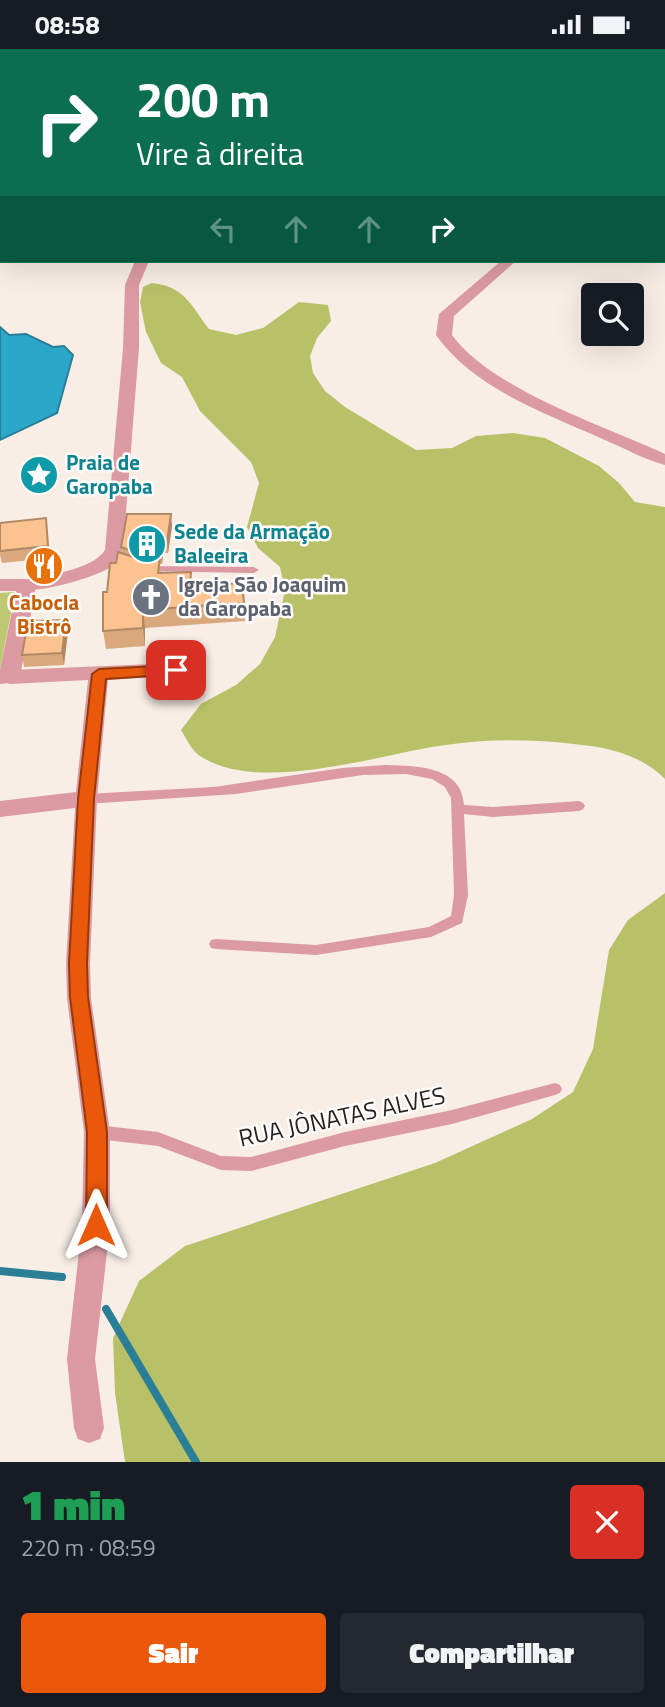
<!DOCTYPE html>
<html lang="pt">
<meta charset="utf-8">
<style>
:root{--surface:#171b24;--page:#242831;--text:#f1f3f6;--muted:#9ea1a6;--accent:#ea580c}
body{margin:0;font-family:"Titillium Web",sans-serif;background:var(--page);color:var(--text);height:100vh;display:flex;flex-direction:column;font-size:26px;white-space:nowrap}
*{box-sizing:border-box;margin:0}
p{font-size:23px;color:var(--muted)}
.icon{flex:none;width:38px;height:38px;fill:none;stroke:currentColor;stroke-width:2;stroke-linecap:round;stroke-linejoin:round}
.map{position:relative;height:1413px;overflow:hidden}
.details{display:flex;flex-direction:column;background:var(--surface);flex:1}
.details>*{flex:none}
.hud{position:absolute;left:0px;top:0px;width:665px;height:214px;box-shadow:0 7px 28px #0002;background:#0b6e4f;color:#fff;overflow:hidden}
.controls{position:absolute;left:581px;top:234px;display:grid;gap:14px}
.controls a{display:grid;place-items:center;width:63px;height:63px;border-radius:7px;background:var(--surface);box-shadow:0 7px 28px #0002;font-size:35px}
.pin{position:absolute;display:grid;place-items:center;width:60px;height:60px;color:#fff;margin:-30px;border-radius:14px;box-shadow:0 4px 10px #0006}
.me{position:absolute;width:77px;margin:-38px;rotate:0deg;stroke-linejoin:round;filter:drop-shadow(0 0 5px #0008)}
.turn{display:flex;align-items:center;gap:24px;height:147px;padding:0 21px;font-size:32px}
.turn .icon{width:91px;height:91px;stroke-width:2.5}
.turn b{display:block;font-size:49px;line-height:60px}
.lanes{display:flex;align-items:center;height:66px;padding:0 21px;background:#0003;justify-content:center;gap:35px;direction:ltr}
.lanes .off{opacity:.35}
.round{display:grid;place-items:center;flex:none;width:74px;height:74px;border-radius:7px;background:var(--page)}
.head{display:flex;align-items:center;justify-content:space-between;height:119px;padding:0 21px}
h1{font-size:42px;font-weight:800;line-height:52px;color:#1e9e55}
.button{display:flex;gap:14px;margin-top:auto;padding:14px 21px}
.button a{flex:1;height:80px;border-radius:7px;background:var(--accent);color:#fff;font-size:28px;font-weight:800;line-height:80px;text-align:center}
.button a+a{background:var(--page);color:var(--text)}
.status{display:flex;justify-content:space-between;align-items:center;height:49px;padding:0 35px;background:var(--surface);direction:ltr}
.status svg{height:19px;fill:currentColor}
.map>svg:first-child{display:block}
.green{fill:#bec772}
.forest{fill:#b8c168}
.water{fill:#2ba7ca;stroke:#2a7f97;stroke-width:2}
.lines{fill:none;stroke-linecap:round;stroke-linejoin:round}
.stream{stroke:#2a7f97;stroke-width:8}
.service{fill:#dc9ba2;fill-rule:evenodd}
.minor{fill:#dc9ba2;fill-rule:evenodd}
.tertiary{fill:#dc9ba2;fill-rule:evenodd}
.wall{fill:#d9a87d}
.shaded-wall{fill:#b08866}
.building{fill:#fcc391;stroke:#b08866;stroke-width:2}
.route{fill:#ea580c;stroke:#983908;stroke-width:2}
.labels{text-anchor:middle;stroke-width:5;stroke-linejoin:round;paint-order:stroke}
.culture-label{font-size:21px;font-weight:bold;fill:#0d838f;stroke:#fffdfb;text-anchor:start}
.worship-label{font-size:21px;font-weight:bold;fill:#5b616d;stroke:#fffdfb;text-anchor:start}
.food-label{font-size:21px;font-weight:bold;fill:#c56008;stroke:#fffdfb}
.near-street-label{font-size:24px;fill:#272321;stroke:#fffdfb}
</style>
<div class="status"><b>08:58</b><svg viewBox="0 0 49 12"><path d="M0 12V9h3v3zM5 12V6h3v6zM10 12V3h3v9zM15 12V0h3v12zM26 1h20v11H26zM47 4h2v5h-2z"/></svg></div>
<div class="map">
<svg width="665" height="1413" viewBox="0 0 665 1413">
<rect width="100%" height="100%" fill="#f8eee6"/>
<path class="green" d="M 15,543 L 0,621 L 0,544 Z"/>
<path class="forest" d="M 152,234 C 185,238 190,255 209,280 L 236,286 L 263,279 L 299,253 L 328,256 L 331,272 L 317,289 L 310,307 L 313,324 L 325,342 L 345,358 L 416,401 L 452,399 L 476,387 L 513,384 L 545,389 L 599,417 L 619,434 L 635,453 L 665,458 L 665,730 C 640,705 607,698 573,695 C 531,690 487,690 445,696 C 380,705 259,746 200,707 C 192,702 186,689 181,681 L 201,655 L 236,636 L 260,615 L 275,588 L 285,541 L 280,518 L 258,499 L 247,478 L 259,434 L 251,413 L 200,362 L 182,328 L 161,314 L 146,283 L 140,253 L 143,238 Z
M 665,844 L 665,1413 L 125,1413 L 115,1344 L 113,1289 L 139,1232 L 185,1197 L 435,1114 L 532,1070 L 573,1043 L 593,1000 L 609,901 L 628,871 Z"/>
<path class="water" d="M 0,0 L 331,0 L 2,2 L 0,195 Z
M 0,278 L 9,286 L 26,285 L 53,298 L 64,297 L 73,306 L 57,364 L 0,391 Z"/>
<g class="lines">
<path class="stream" d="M 0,1222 L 62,1228
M 106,1260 L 196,1413"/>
<path class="service" d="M 145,517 L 254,518 L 259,521 L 254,524 L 141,522 L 140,520 L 141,518 Z
M 385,716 C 414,717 462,716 464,756 L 493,758 L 579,752 L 583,754 L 585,757 L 583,760 L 579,762 L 493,768 L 464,765 L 468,846 L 462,874 L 431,888 L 316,906 L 216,900 L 211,899 L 209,895 L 211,891 L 216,890 L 316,896 L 429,878 L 451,867 L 454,846 L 451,749 L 445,738 L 432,730 L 406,725 L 363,726 L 236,745 L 86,755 L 82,753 L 80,750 L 82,747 L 86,745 L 214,738 L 342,719 Z
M 555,1034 L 560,1036 L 562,1040 L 560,1044 L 555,1046 L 452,1075 L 345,1097 L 251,1122 L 221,1121 L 158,1097 L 97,1090 L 92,1088 L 89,1083 L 92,1078 L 97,1076 L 158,1083 L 221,1107 L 251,1108 L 345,1083 L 452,1061 Z"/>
<path class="minor" d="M 543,0 L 557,0 L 541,2 Z
M 631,0 L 646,0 L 648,2 L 632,2 Z
M 663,6 L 665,6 L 665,14 L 663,14 Z
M 663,26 L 665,26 L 665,34 L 663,34 Z
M 663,76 L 665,76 L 665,84 L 663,84 Z
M 663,180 L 665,180 L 665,188 L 663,188 Z
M 135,212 L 149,212 L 139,236 L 139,299 L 123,501 C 120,509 116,514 109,519 C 93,529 38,545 20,540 L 18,536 L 20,532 C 43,526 92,522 105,501 L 123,299 L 125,236 Z
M 501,212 L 516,212 L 454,267 L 452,286 C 491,340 604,377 665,405 L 665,416 C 645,411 624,399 605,391 C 547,365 474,340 436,286 L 439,265 Z
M 176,614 L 183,616 L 186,621 L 183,626 L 108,631 L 97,750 L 90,914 L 91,949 L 110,1083 L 110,1176 L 95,1310 L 104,1379 L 100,1390 L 89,1394 L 78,1390 L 74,1379 L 67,1310 L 82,1176 L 84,1083 L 67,949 L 66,914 L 75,759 L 0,768 L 0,752 L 76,743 L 88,631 L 10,635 L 3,633 L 0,628 L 3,623 L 10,621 Z"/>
<path class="tertiary" d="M 0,530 L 27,530 L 36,536 L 20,628 L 17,633 L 0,635 L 0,621 L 16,542 L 0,542 Z"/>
</g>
<path class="wall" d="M 46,469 L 50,509 L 2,514 L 0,506 L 0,474 Z
M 172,477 L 168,504 L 163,504 L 162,515 L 160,515 L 161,524 L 192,537 L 244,554 L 245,572 L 145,579 L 145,597 L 106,600 L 103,582 L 107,543 L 116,514 L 121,504 L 121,498 Z
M 66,571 L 68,582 L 64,616 L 24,618 L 22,606 Z"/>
<path class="shaded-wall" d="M 171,465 L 172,477 L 168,504 L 167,493 Z
M 162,493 L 163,504 L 162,515 L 161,503 Z
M 143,561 L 145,579 L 145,597 L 143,579 Z
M 66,571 L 68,582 L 64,616 L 62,604 Z"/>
<path class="building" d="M 127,465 L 171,465 L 167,493 L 162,493 L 161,503 L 135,503 L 121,498 Z
M 46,469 L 48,497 L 0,502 L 0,474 Z
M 118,503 L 133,508 L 160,508 L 158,524 L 191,523 L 190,538 L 242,534 L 244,554 L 143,561 L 143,579 L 103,582 L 103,543 L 107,543 L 110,514 L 116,514 Z
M 66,571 L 62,604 L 22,606 L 28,572 Z"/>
<path class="route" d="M 176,616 L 183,621 L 181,625 L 106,630 L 94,750 L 87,914 L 88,948 L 107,1083 L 107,1176 L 104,1183 L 96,1185 L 89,1183 L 86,1176 L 87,1083 L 70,948 L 69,914 L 78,750 L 92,625 L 99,620 Z"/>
<defs>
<symbol id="sight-disc" viewBox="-11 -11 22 22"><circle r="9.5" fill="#0f9aa8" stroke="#fffdfb"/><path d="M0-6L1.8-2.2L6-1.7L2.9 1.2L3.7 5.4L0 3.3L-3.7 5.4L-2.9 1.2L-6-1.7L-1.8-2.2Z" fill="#fff"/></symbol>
<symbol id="building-disc" viewBox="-11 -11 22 22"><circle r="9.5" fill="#0f9aa8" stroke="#fffdfb"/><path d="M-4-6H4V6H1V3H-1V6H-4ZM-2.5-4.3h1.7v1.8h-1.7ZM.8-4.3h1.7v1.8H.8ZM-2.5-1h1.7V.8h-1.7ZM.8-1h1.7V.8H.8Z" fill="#fff"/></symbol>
<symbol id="restaurant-disc" viewBox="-11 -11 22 22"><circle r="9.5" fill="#e8710a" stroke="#fffdfb"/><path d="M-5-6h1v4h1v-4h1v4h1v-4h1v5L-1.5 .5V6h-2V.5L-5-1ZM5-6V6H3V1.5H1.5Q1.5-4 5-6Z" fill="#fff"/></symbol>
<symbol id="church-disc" viewBox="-11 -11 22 22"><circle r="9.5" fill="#6b7280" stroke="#fffdfb"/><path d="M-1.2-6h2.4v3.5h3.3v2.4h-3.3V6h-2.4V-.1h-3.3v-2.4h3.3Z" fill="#fff"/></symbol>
</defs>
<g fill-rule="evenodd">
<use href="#sight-disc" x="17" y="404" width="44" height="44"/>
<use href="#building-disc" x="125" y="473" width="44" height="44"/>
<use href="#restaurant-disc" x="22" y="495" width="44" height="44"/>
<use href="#church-disc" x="129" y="526" width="44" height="44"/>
</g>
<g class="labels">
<g class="culture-label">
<text x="66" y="421">Praia de<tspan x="66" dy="24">Garopaba</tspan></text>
<text x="174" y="490">Sede da Armação<tspan x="174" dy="24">Baleeira</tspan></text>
</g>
<g class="worship-label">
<text x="178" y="543">Igreja São Joaquim<tspan x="178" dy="24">da Garopaba</tspan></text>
</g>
<g class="food-label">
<text x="44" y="561">Cabocla<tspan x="44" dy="24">Bistrô</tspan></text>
</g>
<g class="near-street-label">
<text transform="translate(342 1068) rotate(-12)" y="8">RUA JÔNATAS ALVES</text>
</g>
</g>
</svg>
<div class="controls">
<a><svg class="icon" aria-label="search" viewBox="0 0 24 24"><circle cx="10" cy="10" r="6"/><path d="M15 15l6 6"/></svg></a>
</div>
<div class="pin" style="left:176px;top:621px;background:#d93025"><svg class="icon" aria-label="arrive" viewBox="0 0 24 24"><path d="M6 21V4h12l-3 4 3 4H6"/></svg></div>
<svg class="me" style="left:96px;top:1176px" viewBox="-20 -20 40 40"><path d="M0-17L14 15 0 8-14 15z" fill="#ea580c" stroke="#fff" stroke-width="4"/></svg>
<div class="hud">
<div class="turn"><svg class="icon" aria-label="right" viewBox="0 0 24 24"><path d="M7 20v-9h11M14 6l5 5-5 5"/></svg><div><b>200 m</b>Vire à direita</div></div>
<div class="lanes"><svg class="icon off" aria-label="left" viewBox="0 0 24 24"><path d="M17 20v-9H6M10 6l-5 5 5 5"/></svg><svg class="icon off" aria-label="ahead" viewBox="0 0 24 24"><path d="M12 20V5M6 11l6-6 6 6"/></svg><svg class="icon off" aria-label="ahead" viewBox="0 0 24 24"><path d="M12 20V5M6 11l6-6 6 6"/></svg><svg class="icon" aria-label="right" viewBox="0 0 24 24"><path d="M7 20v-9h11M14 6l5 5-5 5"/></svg></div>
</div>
</div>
<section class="details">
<div class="head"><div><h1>1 min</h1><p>220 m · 08:59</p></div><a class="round" style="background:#d93025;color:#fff"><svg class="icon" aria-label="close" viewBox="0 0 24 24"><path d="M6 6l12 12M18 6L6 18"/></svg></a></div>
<div class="button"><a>Sair</a><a>Compartilhar</a></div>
</section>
